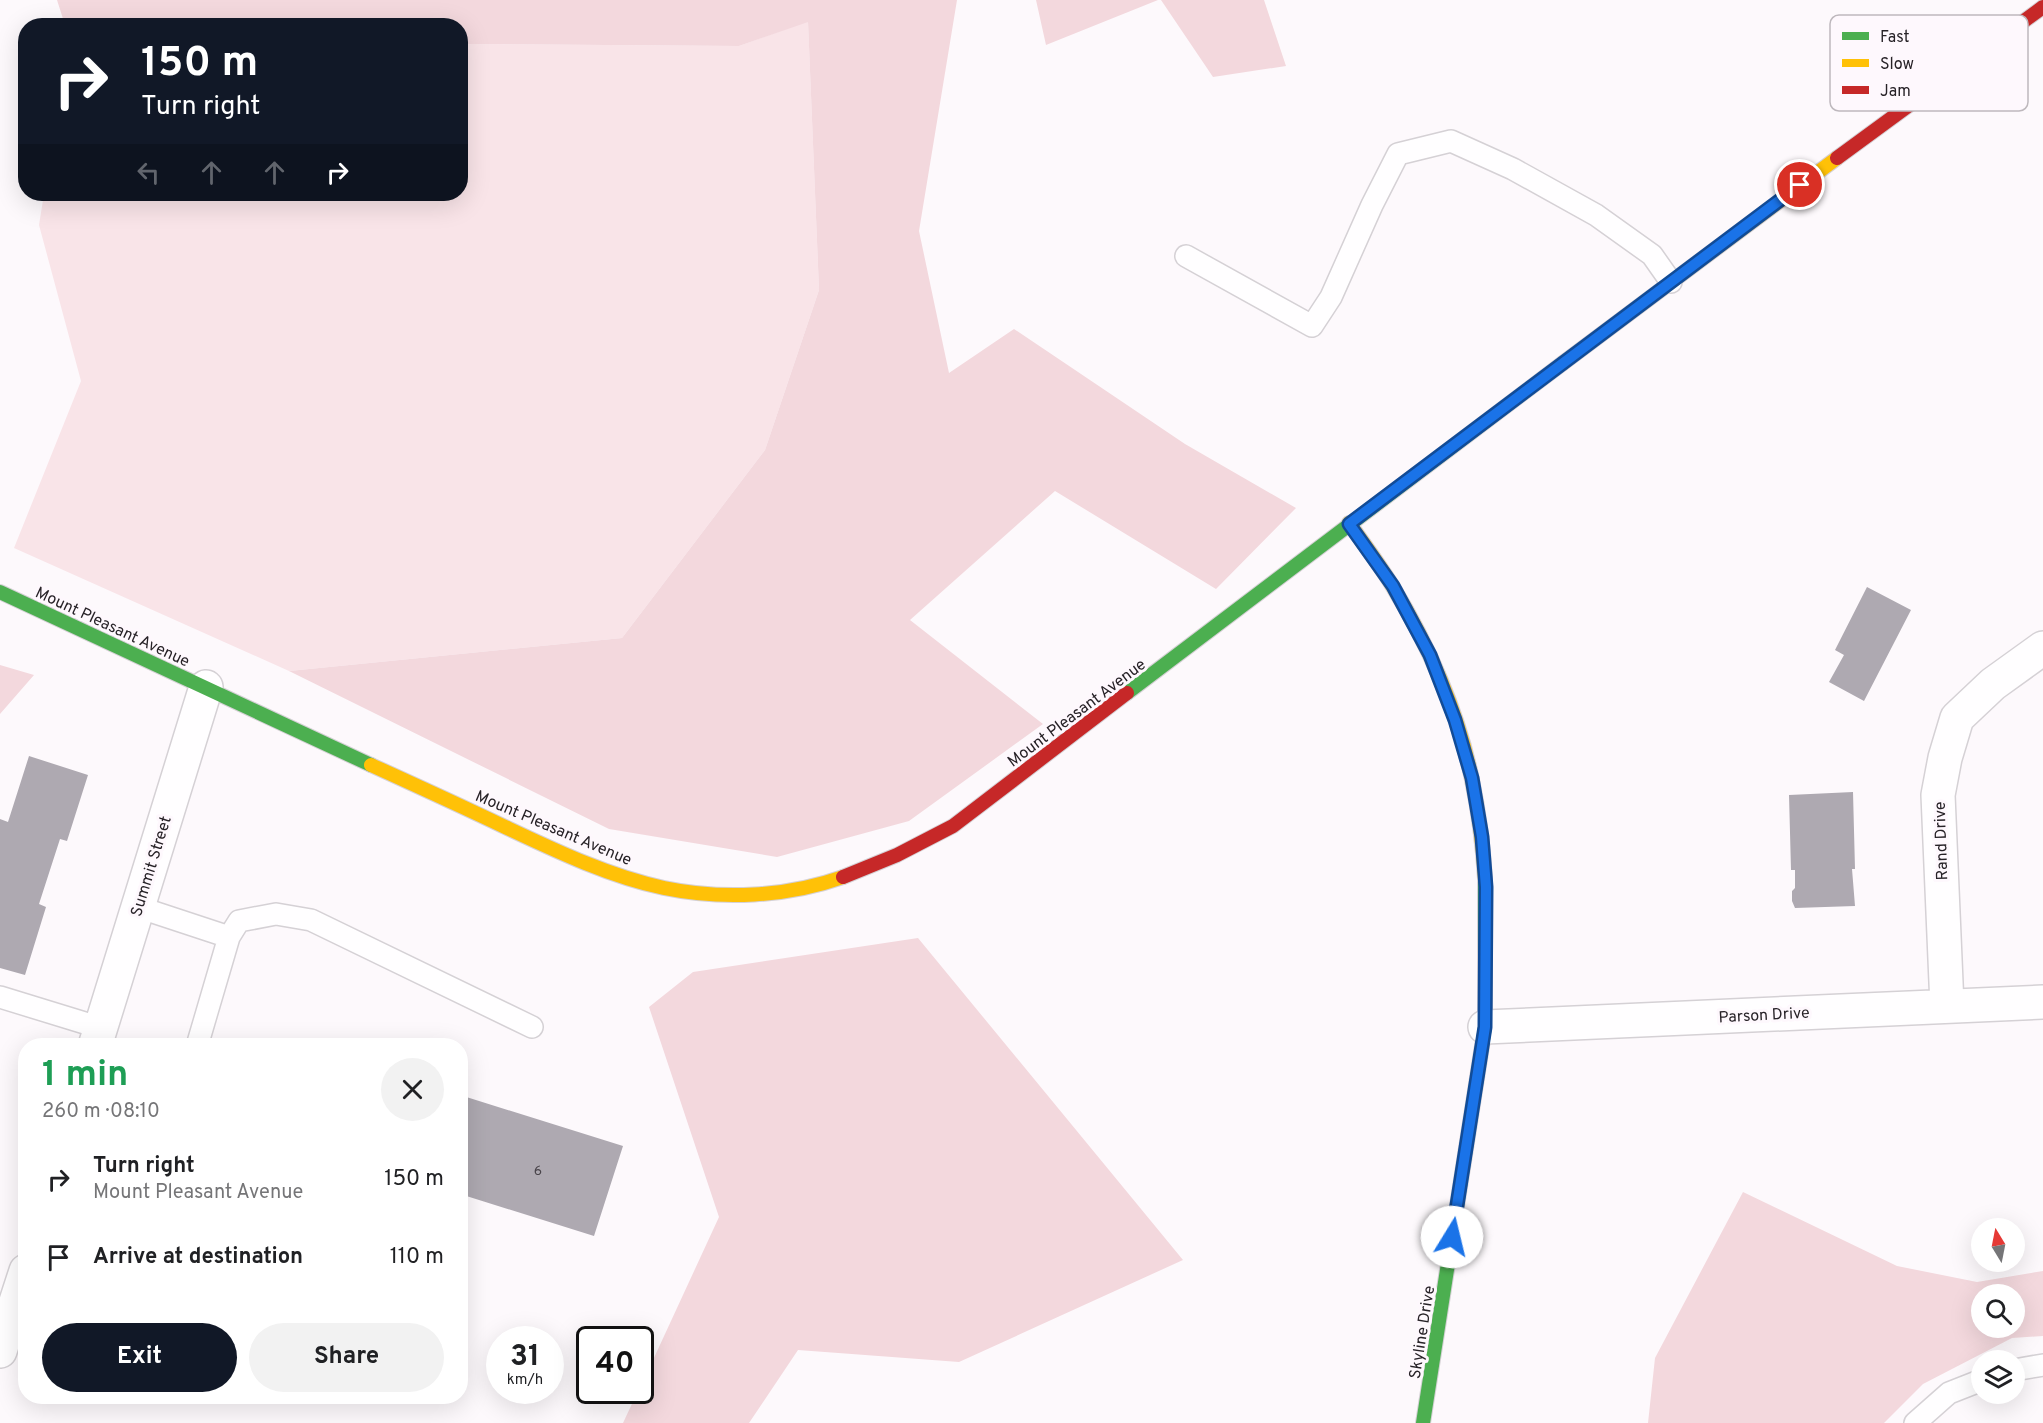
<!DOCTYPE html>
<meta charset="utf-8">
<style>
:root{--surface:#fff;--page:#f2f2f2;--text:#202124;--muted:#757577;--accent:#111827}
body{margin:0;font-family:Overpass,sans-serif;background:var(--page);color:var(--text);height:100vh;display:flex;flex-direction:column;font-size:22px;white-space:nowrap}
*{box-sizing:border-box;margin:0}
p{font-size:20px;color:var(--muted)}
.icon{flex:none;width:33px;height:33px;fill:none;stroke:currentColor;stroke-width:2;stroke-linecap:round;stroke-linejoin:round}
.map{position:relative;flex:1;overflow:hidden}
.side{position:absolute;left:18px;top:1038px;width:450px;height:366px;display:flex;flex-direction:column;background:var(--surface);border-radius:24px;box-shadow:0 6px 24px #0002}
.side>*{flex:none}
.hud{position:absolute;left:18px;top:18px;width:450px;height:183px;border-radius:24px;box-shadow:0 6px 24px #0002;background:#111827;color:#fff;overflow:hidden}
.needle{width:39px;rotate:350deg}
.controls{position:absolute;left:1971px;top:1218px;display:grid;gap:12px}
.controls a{display:grid;place-items:center;width:54px;height:54px;border-radius:50%;background:var(--surface);box-shadow:0 6px 24px #0002;font-size:30px}
.speed{position:absolute;left:486px;top:1326px;display:flex;gap:12px;font-size:30px;font-weight:700;text-align:center}
.speed>*{display:grid;place-content:center;width:78px;height:78px;border-radius:50%;background:var(--surface);box-shadow:0 6px 24px #0002;line-height:1}
.speed small{font-size:15px;font-weight:400}
.speed .limit{border:3px solid #111;border-radius:9px;background:#fff;color:#111}
.pin{position:absolute;display:grid;place-items:center;width:51px;height:51px;color:#fff;margin:-26px;border:3px solid #fff;border-radius:50%;box-shadow:0 2px 6px #0007}
.me{position:absolute;width:66px;margin:-33px;rotate:9deg;stroke-linejoin:round;filter:drop-shadow(0 0 4px #0008)}
.turn{display:flex;align-items:center;gap:21px;height:126px;padding:0 24px;font-size:27px}
.turn .icon{width:78px;height:78px;stroke-width:2.5}
.turn b{display:block;font-size:42px;line-height:51px}
.lanes{display:flex;align-items:center;height:57px;padding:0 24px;background:#0003;justify-content:center;gap:30px;direction:ltr}
.lanes .off{opacity:.35}
.round{display:grid;place-items:center;flex:none;width:63px;height:63px;border-radius:32px;background:var(--page)}
.headline{display:flex;align-items:center;justify-content:space-between;height:102px;padding:0 24px}
h1{font-size:36px;font-weight:700;line-height:45px;color:#1e9e55}
.action{display:flex;gap:12px;margin-top:auto;padding:12px 24px}
.action a{flex:1;height:69px;border-radius:36px;background:var(--accent);color:#fff;font-size:24px;font-weight:700;line-height:69px;text-align:center}
.action a+a{background:var(--page);color:var(--text)}
ul{padding:0;list-style:none}
li{display:flex;align-items:center;gap:18px;height:78px;padding:0 24px}
li div{flex:1}
li b{display:block;font-size:22px}
li em{font-style:normal}
.map>svg:first-child{display:block}
.green{fill:#f9e4e8}
.forest{fill:#f3d8dd;fill-rule:evenodd}
.building{fill:#aea9b1}
.lines{fill:none;stroke-linecap:round;stroke-linejoin:round}
.lane-casing{stroke:#d5d1d5;stroke-width:24}
.street-casing{stroke:#d5d1d5;stroke-width:36}
.fast-casing{stroke:#d5d1d5;stroke-width:16}
.slow-casing{stroke:#d5d1d5;stroke-width:16}
.jam-casing{stroke:#d5d1d5;stroke-width:16}
.lane{stroke:#fffeff;stroke-width:21}
.street{stroke:#fffeff;stroke-width:33}
.fast{stroke:#4caf50;stroke-width:14}
.slow{stroke:#ffc107;stroke-width:14}
.jam{stroke:#c62828;stroke-width:14}
.route-casing{stroke:#114b97;stroke-width:15}
.route{stroke:#1a73e8;stroke-width:10}
.labels{text-anchor:middle;stroke-width:6;stroke-linejoin:round;paint-order:stroke}
.number-label{font-size:14px;fill:#49444a}
.street-label{font-size:16px;fill:#272227;stroke:#fef8fd}
.key{fill:#fef8fd;stroke:#beb8bd;stroke-width:1.5}
.key-label{font-size:16px;fill:#272227}
</style>
<div class="map">
<svg width="2043" height="1423" viewBox="0 0 2043 1423">
<rect width="100%" height="100%" fill="#fdf9fc"/>
<path class="green" d="M 808,21 L 819,290 L 765,450 L 622,638 L 289,671 L 14,548 L 81,381 L 39,225 L 44,194 L 460,194 L 461,44 L 739,46 Z"/>
<path class="forest" d="M 57,0 L 957,0 L 919,231 L 949,373 L 1014,329 L 1185,444 L 1296,508 L 1216,589 L 1055,491 L 910,620 L 1043,724 L 909,821 L 777,857 L 609,829 L 289,671 L 622,638 L 765,450 L 819,290 L 808,22 L 739,46 L 461,44 L 460,26 L 65,25 Z
M 1036,0 L 1158,0 L 1046,45 Z
M 1161,0 L 1264,0 L 1286,66 L 1213,77 Z
M 0,665 L 34,675 L 0,714 Z
M 918,938 L 1183,1260 L 959,1362 L 798,1350 L 749,1423 L 623,1423 L 638,1391 L 640,1390 L 641,1386 L 719,1217 L 649,1007 L 693,972 Z
M 1743,1192 L 1897,1266 L 1977,1282 L 2043,1271 L 2043,1336 L 2012,1338 L 1923,1384 L 1884,1423 L 1648,1423 L 1655,1358 ZM 2014,1294 L 2014,1328 L 1982,1328 L 1982,1294 Z"/>
<path class="building" d="M 1867,587 L 1911,610 L 1864,701 L 1829,682 L 1844,655 L 1835,650 Z
M 29,756 L 88,775 L 67,841 L 60,839 L 39,904 L 46,907 L 25,975 L 0,968 L 0,819 L 8,822 Z
M 1853,792 L 1855,869 L 1852,869 L 1855,906 L 1795,908 L 1792,901 L 1792,891 L 1795,888 L 1795,870 L 1791,870 L 1789,795 Z
M 460,1095 L 623,1146 L 594,1236 L 460,1194 Z"/>
<g class="lines">
<defs>
<path id="lane" d="M 1186,256 L 1312,326 L 1331,297 L 1372,205 L 1398,154 L 1451,141 L 1513,169 L 1596,215 L 1652,255 L 1671,282
M 138,907 L 229,937 L 197,1046
M 229,937 L 239,921 L 276,914 L 311,920 L 532,1027
M 0,997 L 101,1028
M 2014,1370 L 2043,1365
M 1915,1423 L 1949,1393 L 1982,1380"/>
<path id="street" d="M 1947,1006 L 1938,795 L 1945,758 L 1957,718 L 1993,684 L 2043,648
M 1485,1027 L 2043,1002
M 95,1046 L 206,687
M 0,1351 L 26,1271"/>
<path id="fast" d="M 0,592 L 371,765
M 1127,693 L 1563,363
M 1423,1423 L 1485,1027 L 1485,879"/>
<path id="slow" d="M 1563,363 L 1837,158
M 1349,523 C 1364,544 1380,565 1393,587 C 1428,644 1459,714 1472,780 C 1479,813 1483,846 1485,879
M 371,765 C 415,785 459,805 503,826 C 554,850 608,876 664,888 C 722,900 787,897 843,877"/>
<path id="jam" d="M 1837,158 L 2043,7
M 843,877 L 897,855 L 953,826 L 1127,693"/>
</defs>
<use href="#lane" class="lane-casing"/>
<use href="#street" class="street-casing"/>
<use href="#fast" class="fast-casing"/>
<use href="#slow" class="slow-casing"/>
<use href="#jam" class="jam-casing"/>
<use href="#lane" class="lane"/>
<use href="#street" class="street"/>
<use href="#fast" class="fast"/>
<use href="#slow" class="slow"/>
<use href="#jam" class="jam"/>
</g>
<g class="lines">
<defs>
<path id="route" d="M 1452,1237 L 1485,1027 L 1486,887 L 1482,837 L 1472,778 L 1455,720 L 1430,655 L 1393,586 L 1349,524 L 1800,185"/>
</defs>
<use href="#route" class="route-casing"/>
<use href="#route" class="route"/>
</g>
<g class="labels">
<g class="number-label">
<text x="538" y="1175">6</text>
</g>
<g class="street-label">
<text transform="translate(113 626) rotate(25)" y="6">Mount Pleasant Avenue</text>
<text transform="translate(1076 712) rotate(-37)" y="6">Mount Pleasant Avenue</text>
<text transform="translate(554 827) rotate(23)" y="6">Mount Pleasant Avenue</text>
<text transform="translate(1940 841) rotate(-92)" y="6">Rand Drive</text>
<text transform="translate(150 866) rotate(-73)" y="6">Summit Street</text>
<text transform="translate(1764 1014) rotate(-3)" y="6">Parson Drive</text>
<text transform="translate(1421 1332) rotate(-81)" y="6">Skyline Drive</text>
</g>
</g>
<rect x="1830" y="15" width="198" height="96" rx="9" class="key"/>
<rect x="1842" y="32" width="27" height="8" fill="#4caf50"/>
<rect x="1842" y="59" width="27" height="8" fill="#ffc107"/>
<rect x="1842" y="86" width="27" height="8" fill="#c62828"/>
<g class="key-label">
<text x="1880" y="42">Fast</text>
<text x="1880" y="69">Slow</text>
<text x="1880" y="96">Jam</text>
</g>
</svg>
<div class="controls">
<a><svg class="needle" viewBox="-14 -14 28 28"><path d="M0-13l5 13h-10z" fill="#e53935"/><path d="M0 13l5-13h-10z" fill="#757577"/></svg></a>
<a><svg class="icon" aria-label="search" viewBox="0 0 24 24"><circle cx="10" cy="10" r="6"/><path d="M15 15l6 6"/></svg></a>
<a><svg class="icon" aria-label="layers" viewBox="0 0 24 24"><path d="M12 4l9 5-9 5-9-5zM3 14l9 5 9-5"/></svg></a>
</div>
<div class="speed"><div>31<small>km/h</small></div><div class="limit">40</div></div>
<div class="pin" style="left:1800px;top:185px;background:#d93025"><svg class="icon" aria-label="arrive" viewBox="0 0 24 24"><path d="M6 21V4h12l-3 4 3 4H6"/></svg></div>
<svg class="me" style="left:1452px;top:1237px" viewBox="-20 -20 40 40"><circle r="19" fill="#fff"/><path d="M0-13L10 11 0 6-10 11z" fill="#1a73e8"/></svg>
<div class="hud">
<div class="turn"><svg class="icon" aria-label="right" viewBox="0 0 24 24"><path d="M7 20v-9h11M14 6l5 5-5 5"/></svg><div><b>150 m</b>Turn right</div></div>
<div class="lanes"><svg class="icon off" aria-label="left" viewBox="0 0 24 24"><path d="M17 20v-9H6M10 6l-5 5 5 5"/></svg><svg class="icon off" aria-label="ahead" viewBox="0 0 24 24"><path d="M12 20V5M6 11l6-6 6 6"/></svg><svg class="icon off" aria-label="ahead" viewBox="0 0 24 24"><path d="M12 20V5M6 11l6-6 6 6"/></svg><svg class="icon" aria-label="right" viewBox="0 0 24 24"><path d="M7 20v-9h11M14 6l5 5-5 5"/></svg></div>
</div>
<section class="side">
<div class="headline"><div><h1>1 min</h1><p>260 m · 08:10</p></div><a class="round"><svg class="icon" aria-label="close" viewBox="0 0 24 24"><path d="M6 6l12 12M18 6L6 18"/></svg></a></div>
<ul>
<li><svg class="icon" aria-label="right" viewBox="0 0 24 24"><path d="M7 20v-9h11M14 6l5 5-5 5"/></svg><div><b>Turn right</b><p>Mount Pleasant Avenue</p></div><em>150 m</em></li>
<li><svg class="icon" aria-label="arrive" viewBox="0 0 24 24"><path d="M6 21V4h12l-3 4 3 4H6"/></svg><div><b>Arrive at destination</b></div><em>110 m</em></li>
</ul>
<div class="action"><a>Exit</a><a>Share</a></div>
</section>
</div>
